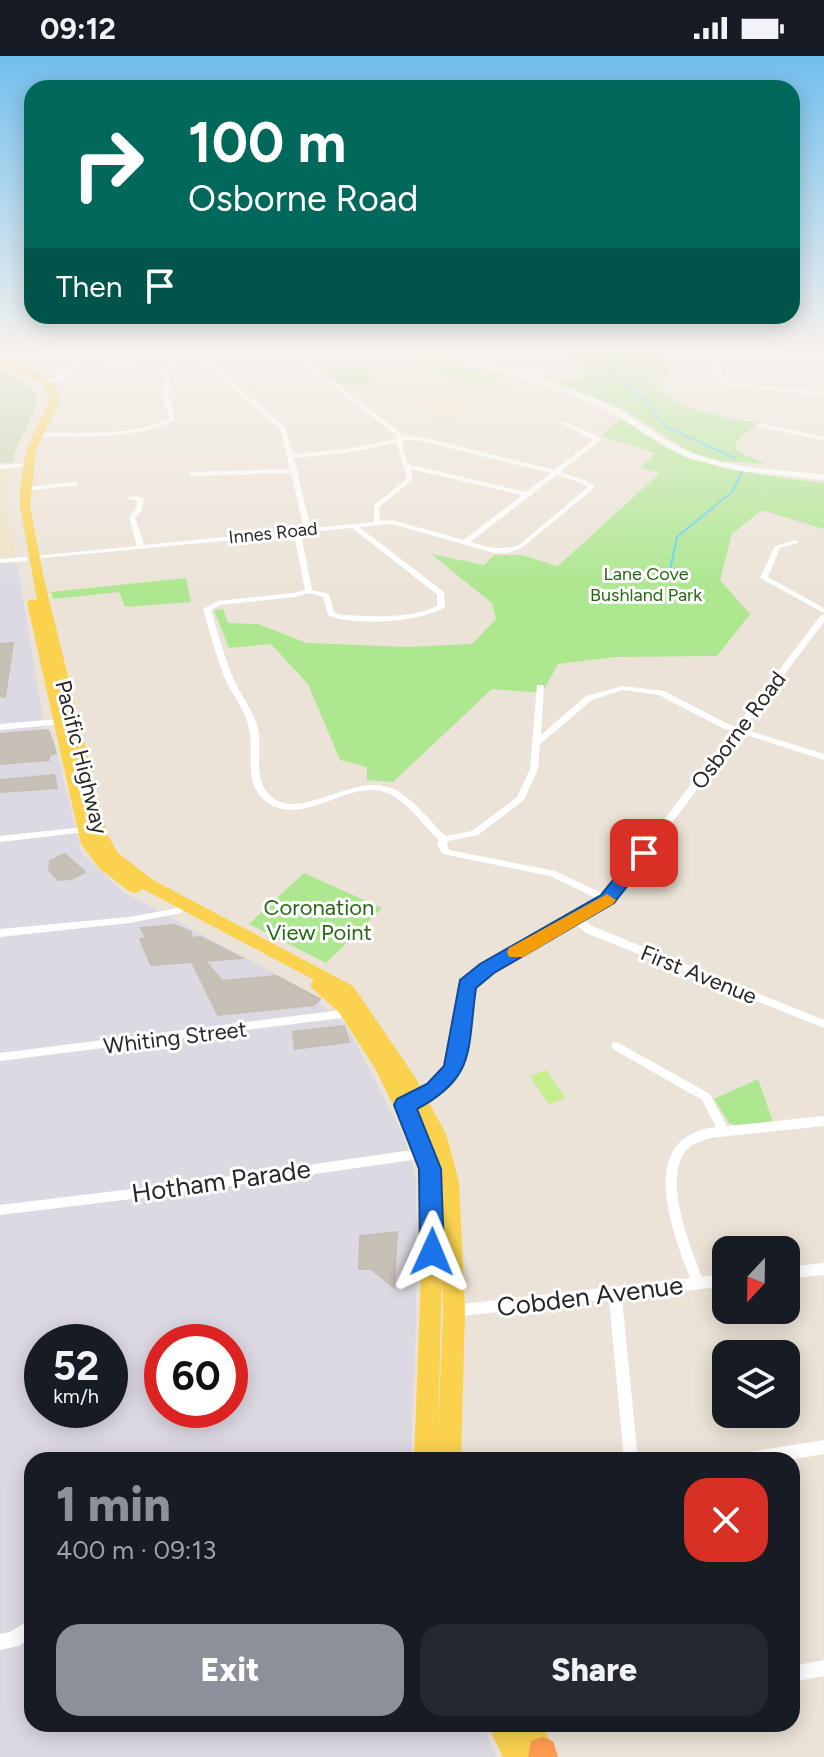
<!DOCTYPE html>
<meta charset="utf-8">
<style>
:root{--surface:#171b24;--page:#242831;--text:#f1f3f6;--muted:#9ea1a6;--accent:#8c9099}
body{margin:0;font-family:Figtree,sans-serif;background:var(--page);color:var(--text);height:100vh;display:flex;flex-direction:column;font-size:30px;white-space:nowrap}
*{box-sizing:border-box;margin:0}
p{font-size:26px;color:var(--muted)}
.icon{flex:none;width:44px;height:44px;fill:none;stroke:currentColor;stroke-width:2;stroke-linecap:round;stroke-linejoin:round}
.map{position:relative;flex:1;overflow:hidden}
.drawer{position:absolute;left:24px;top:1396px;width:776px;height:280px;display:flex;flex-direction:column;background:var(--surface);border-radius:24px;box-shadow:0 4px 20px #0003}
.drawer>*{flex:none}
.hud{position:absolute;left:24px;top:24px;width:776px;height:244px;border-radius:24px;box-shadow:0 4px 20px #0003;background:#00695c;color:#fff;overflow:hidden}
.needle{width:52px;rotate:202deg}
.buttons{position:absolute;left:712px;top:1180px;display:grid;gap:16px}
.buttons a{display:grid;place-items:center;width:88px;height:88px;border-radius:16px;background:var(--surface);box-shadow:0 4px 20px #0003;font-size:40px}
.speed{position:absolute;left:24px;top:1268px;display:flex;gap:16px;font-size:40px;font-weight:700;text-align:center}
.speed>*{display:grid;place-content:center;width:104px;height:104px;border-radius:50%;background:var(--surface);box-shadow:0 4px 20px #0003;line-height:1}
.speed small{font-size:20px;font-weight:400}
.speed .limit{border:12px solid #d22;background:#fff;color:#111}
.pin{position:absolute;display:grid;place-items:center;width:68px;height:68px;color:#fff;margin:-34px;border-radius:16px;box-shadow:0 4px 12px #0006}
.me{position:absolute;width:88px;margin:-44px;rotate:1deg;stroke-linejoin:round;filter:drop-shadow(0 0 6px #0008)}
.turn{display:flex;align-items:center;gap:28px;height:168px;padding:0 32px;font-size:36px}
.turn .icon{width:104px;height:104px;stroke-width:2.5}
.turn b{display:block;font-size:56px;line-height:68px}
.then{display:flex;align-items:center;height:76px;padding:0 32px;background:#0003;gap:16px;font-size:30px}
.round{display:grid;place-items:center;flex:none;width:84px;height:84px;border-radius:24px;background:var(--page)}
.overview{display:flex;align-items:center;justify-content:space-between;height:136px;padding:0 32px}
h1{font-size:48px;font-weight:800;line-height:60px;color:var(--accent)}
.cta{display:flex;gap:16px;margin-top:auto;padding:16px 32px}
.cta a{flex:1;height:92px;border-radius:24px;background:var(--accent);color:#fff;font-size:32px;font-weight:800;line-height:92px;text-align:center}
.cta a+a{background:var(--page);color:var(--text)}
.status{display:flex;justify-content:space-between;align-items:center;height:56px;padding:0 40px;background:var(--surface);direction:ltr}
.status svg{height:22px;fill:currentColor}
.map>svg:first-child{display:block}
.industrial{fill:#dcd9e3;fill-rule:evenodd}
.education{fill:#efe1c5}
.green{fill:#ade78f}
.cemetery{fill:#c1d6ad}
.pitch{fill:#c4ef8a}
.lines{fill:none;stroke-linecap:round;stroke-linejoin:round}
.stream{stroke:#61cff6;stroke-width:2}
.building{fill:#c6c0b7;stroke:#c6bfb1;stroke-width:2}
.minor{fill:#fff;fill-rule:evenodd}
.tertiary{fill:#fff;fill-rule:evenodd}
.secondary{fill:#fff;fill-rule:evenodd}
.primary{fill:#fad24e;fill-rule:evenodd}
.motorway{fill:#ff9b4f;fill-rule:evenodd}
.route{fill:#1a73e8;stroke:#114b97;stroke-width:2}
.slow{fill:#f59e0b}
.labels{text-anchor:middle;stroke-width:6;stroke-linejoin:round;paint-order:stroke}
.far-street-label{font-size:18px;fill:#272727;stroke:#fff}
.far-park-label{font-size:18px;fill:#256814;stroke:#fff}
.street-label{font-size:22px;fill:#272727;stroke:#fff}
.park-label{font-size:22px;fill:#256814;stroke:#fff}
.near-street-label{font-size:26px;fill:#272727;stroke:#fff}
</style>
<div class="status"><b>09:12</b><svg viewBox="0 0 49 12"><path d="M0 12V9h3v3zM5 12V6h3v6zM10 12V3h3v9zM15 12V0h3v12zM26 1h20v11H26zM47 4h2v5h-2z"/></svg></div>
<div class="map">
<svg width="824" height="1701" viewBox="0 0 824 1701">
<rect width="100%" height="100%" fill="#ebe3d7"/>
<path class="industrial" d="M 8,507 L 17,508 L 42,656 L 42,674 L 52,676 L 82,798 L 125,837 L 305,934 L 347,970 L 404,1081 L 416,1122 L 416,1269 L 411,1404 L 32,1404 L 32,1668 L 482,1668 L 497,1701 L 0,1701 L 0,508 ZM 42,1286 L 110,1286 L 110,1354 L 42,1354 ZM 162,1286 L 230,1286 L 230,1354 L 162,1354 Z"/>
<path class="education" d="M 429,300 L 497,315 L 514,324 L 452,366 L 411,356 L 421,353 L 392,332 L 359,340 L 344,330 L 377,323 L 374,319 Z
M 12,414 L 6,451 L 15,500 L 0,501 L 0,415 Z"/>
<path class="green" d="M 571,296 L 651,296 L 668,308 L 667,320 L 648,325 C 679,355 718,360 758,367 L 735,386 L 737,395 L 766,408 L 719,405 L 688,395 L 621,352 L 552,325 L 576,324 L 588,319 Z
M 358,308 L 378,323 L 344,330 L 325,315 Z
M 620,362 C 694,414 738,416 824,427 L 824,473 L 762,454 L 732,478 L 720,524 L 750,558 L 717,600 L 615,601 L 558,608 L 542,637 L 492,633 L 393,726 L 367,724 L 367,711 L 340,704 L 308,628 L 271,588 L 229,592 L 214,554 L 223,553 L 228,567 L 258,568 L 307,587 L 407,591 L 472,588 L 496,563 L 492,547 L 431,498 L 484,509 L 494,499 L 522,499 L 558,510 L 660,417 L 640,412 L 656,397 L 601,380 Z
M 186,522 L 191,546 L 125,551 L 119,536 L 53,543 L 51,536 Z
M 304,817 L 382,852 L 326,907 L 249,868 Z
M 758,1023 L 773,1066 L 738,1070 L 729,1067 L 714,1043 Z"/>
<path class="cemetery" d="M 0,315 L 25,326 L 36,339 C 38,362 16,383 13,406 L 0,407 Z"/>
<path class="pitch" d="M 446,309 L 500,319 L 487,329 L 433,319 Z
M 546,1014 L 565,1042 L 549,1048 L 530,1020 Z"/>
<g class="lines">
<path class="stream" d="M 607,296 L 615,300 L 614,319 L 647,347 L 666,371 L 735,402
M 669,519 L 677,481 L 732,436 L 742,416"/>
</g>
<path class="building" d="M 13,587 L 5,641 L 0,640 L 0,588 Z
M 48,674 L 56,697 L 49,699 L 49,704 L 0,708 L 0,678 Z
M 54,719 L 57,732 L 0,736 L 0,724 Z
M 65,798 L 85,816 L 71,823 L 58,824 L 49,814 L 50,805 Z
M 174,869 L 191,876 L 191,882 L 200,881 L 242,902 L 205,905 L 222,925 L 276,920 L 320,943 L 314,949 L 218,959 L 192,906 L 151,909 L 140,883 L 146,882 L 141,872 Z
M 344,970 L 349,986 L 295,993 L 293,976 Z
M 397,1176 L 394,1231 L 371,1213 L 359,1213 L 360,1180 Z"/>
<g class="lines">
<path class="minor" d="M 0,296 L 8,296 L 0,300 Z
M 182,296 L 203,301 L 285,371 L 293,398 L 346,393 L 396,383 L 396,379 L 288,296 L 294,296 L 401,377 L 402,380 L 421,381 L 554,414 L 594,384 L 562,368 L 562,366 L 566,366 L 598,380 L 600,384 L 560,416 L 585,424 L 594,430 L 594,432 L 523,491 L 508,497 L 494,497 L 392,468 L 359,471 L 444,536 L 445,551 C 422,566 353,571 328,559 L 323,541 L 309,537 L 295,541 L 220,549 L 211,554 C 218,577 224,601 234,624 C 241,640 254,655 258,673 C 263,695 251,726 273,742 C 302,764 354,717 391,732 C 413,741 428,764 446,780 L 472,775 L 517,741 L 530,713 L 537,629 L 543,629 L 544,631 L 541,679 L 586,640 L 623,630 L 664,635 L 728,668 L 736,671 L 821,559 L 824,559 L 824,566 L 743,673 L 824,698 L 824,704 L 740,677 L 615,842 L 581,862 L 594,871 L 824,964 L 824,972 L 586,877 L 574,867 L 473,928 L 470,933 C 467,971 469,1016 433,1040 C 426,1045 418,1049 410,1048 L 408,1045 C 420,1032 437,1028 446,1011 C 462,983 451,949 465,922 L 598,843 L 550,820 L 443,798 L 437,789 L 439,784 C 422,769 407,743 384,736 C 348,724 302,772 267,746 C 242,729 255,697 249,672 C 245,654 233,639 225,623 C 216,600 210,576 203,553 L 218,545 L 294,537 L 305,534 L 294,478 L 33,503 L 33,501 L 35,500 L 137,490 L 129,461 L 136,453 L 137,445 L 128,443 L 127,442 C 131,439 140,440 144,443 L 142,454 L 135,461 L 144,489 L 304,473 L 291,417 L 192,420 L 189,418 L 192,416 L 290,413 L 280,373 L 199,303 C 181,301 178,305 164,316 L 171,318 L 169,342 L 175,364 C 133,384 84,380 38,381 L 35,379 L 38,377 C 81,376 130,381 170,362 L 163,342 L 165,319 L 81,303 L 84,301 L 159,315 L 175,302 L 183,299 ZM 403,384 L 421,385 L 551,417 L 526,436 L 408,408 L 403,392 ZM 397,387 L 407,423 L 374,449 L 374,466 L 311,472 L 297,416 L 298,415 L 293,402 L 346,397 ZM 410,413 L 522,439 L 464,484 L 392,464 L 380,465 L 379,451 L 413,423 ZM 557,419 L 581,427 L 588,431 L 519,489 C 501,495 488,491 470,486 ZM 352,472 L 434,536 L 437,538 L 437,550 C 406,564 374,560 340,559 L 334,556 L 329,538 L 312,534 L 301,477 ZM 623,634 L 659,639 L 722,672 L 732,675 L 607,838 L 606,839 L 555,815 L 449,794 L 447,789 L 448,785 L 478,779 L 524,744 L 538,713 L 540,688 L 592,644 Z
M 700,296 L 706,296 L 716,306 L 728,327 L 824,336 L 824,340 L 724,329 L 712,308 Z
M 797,296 L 806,296 L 824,300 L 824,304 Z
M 514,315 L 544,317 L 547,319 L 544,321 L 512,318 L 511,317 Z
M 760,367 L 824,381 L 824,385 L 758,370 L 757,369 Z
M 29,407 L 31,408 L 31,410 L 0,413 L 0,409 Z
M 76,426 L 79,428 L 78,429 L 25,435 L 22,433 L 25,431 Z
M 796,484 L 799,486 L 798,487 L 780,492 L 768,521 L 824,552 L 824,557 L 760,522 L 775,490 Z
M 24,501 L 27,501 L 27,505 L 0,507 L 0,503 Z
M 84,771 L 89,774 L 87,776 L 0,786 L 0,780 Z
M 178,852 L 182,853 L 183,855 L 182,857 L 129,867 L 0,881 L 0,873 L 129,861 Z
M 350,953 L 354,954 L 355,957 L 354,960 L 350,961 L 0,1005 L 0,997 Z
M 617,986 L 710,1038 L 727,1070 L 824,1060 L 824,1070 L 710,1082 C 705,1084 697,1086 692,1089 C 658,1114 690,1190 702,1221 L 726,1218 L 726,1230 L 622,1242 L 638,1404 L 624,1404 L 609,1243 L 454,1261 L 449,1259 L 447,1255 L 449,1251 L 454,1249 L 690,1222 C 672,1175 635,1080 716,1071 L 702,1044 L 613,993 L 611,990 L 613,987 Z
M 426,1092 L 430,1093 L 432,1097 L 430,1101 L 426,1102 L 189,1136 L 0,1159 L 0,1149 L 189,1126 Z
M 824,1207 L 824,1219 L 786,1223 L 786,1211 Z
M 824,1384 L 824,1398 L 789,1404 L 737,1404 L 739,1399 L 744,1397 Z
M 32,1562 L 32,1580 L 19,1590 L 0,1594 L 0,1578 L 10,1576 Z
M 824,1604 L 824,1620 L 792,1626 L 792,1610 Z"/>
<path class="tertiary" d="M 59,663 L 63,664 L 63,668 L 0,674 L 0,668 Z"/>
<path class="secondary" d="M 87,296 L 96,296 L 62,324 L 37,330 L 33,328 L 56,320 Z
M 421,296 C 442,296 461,302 481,307 C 527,318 577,331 619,354 C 644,368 665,387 692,397 C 734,413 780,414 824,418 L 824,424 L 740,415 L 688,402 L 666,391 L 615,358 L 582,343 L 515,320 Z"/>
<path class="primary" d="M 0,304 C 25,311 52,316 60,344 L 36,394 L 30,450 L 44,523 L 107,778 L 118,797 L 153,824 L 353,930 L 415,1021 L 446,1078 L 459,1126 L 465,1255 L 461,1404 L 414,1404 L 423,1166 L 420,1113 L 410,1083 L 375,1012 L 338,955 L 313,933 L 310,929 L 314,924 L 143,833 L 136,837 L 130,836 L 100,813 L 81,788 L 27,547 L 29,544 L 37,544 L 20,450 L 20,433 L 26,394 L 50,344 C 44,320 21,316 0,310 ZM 442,1215 L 443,1255 L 438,1378 Z
M 487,1668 L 542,1668 L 558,1701 L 503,1701 Z"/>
<path class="motorway" d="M 542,1681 L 553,1685 L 558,1701 L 528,1701 L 531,1685 Z"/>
</g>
<linearGradient id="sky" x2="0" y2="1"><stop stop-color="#72bfee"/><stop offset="0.55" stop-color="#f6f2ed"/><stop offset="1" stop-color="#f6f2ed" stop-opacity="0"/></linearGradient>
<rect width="824" height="534" fill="url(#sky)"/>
<path class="route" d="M 644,791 L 653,797 L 614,847 L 494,917 L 476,932 C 467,993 477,1021 417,1053 L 441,1113 L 444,1196 L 440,1204 L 432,1207 L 423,1204 L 420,1196 L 419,1113 L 394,1049 L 397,1043 L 427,1028 L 444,1010 L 460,924 L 480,908 L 601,839 L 638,793 Z"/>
<path class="slow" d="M 607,838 L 616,844 L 613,848 L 523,901 L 509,901 L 507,896 L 509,892 Z"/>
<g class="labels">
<g class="far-street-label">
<text transform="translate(273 477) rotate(-6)" y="6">Innes Road</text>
</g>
<g class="far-park-label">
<text x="646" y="524">Lane Cove<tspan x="646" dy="21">Bushland Park</tspan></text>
</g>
<g class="street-label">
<text transform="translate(738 674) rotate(-53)" y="8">Osborne Road</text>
<text transform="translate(82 701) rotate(76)" y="8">Pacific Highway</text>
<text transform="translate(699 918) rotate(22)" y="8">First Avenue</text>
<text transform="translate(175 981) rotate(-7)" y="8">Whiting Street</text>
</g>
<g class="park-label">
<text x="319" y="859">Coronation<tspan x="319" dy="25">View Point</tspan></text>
</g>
<g class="near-street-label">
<text transform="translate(221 1125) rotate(-8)" y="9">Hotham Parade</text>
<text transform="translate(590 1240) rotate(-7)" y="9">Cobden Avenue</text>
</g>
</g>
</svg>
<div class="buttons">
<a><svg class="needle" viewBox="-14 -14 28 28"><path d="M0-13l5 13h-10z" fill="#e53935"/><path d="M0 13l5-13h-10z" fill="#9ea1a6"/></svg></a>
<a><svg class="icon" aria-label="layers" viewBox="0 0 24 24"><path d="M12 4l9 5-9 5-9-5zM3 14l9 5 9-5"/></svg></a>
</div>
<div class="speed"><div>52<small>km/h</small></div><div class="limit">60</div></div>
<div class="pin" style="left:644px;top:797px;background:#d93025"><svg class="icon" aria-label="arrive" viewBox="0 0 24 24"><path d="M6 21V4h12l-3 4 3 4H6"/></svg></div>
<svg class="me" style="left:432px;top:1196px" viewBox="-20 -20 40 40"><path d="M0-17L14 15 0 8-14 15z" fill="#1a73e8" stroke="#fff" stroke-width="4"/></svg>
<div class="hud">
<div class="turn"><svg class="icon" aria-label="right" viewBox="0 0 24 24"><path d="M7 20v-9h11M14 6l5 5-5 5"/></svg><div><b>100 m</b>Osborne Road</div></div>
<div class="then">Then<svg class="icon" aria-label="arrive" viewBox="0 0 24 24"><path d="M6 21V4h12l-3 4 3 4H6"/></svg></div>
</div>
<section class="drawer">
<div class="overview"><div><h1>1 min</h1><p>400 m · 09:13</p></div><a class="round" style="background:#d93025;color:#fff"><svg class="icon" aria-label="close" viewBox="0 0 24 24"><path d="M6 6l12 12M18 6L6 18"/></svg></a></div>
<div class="cta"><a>Exit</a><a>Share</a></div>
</section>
</div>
